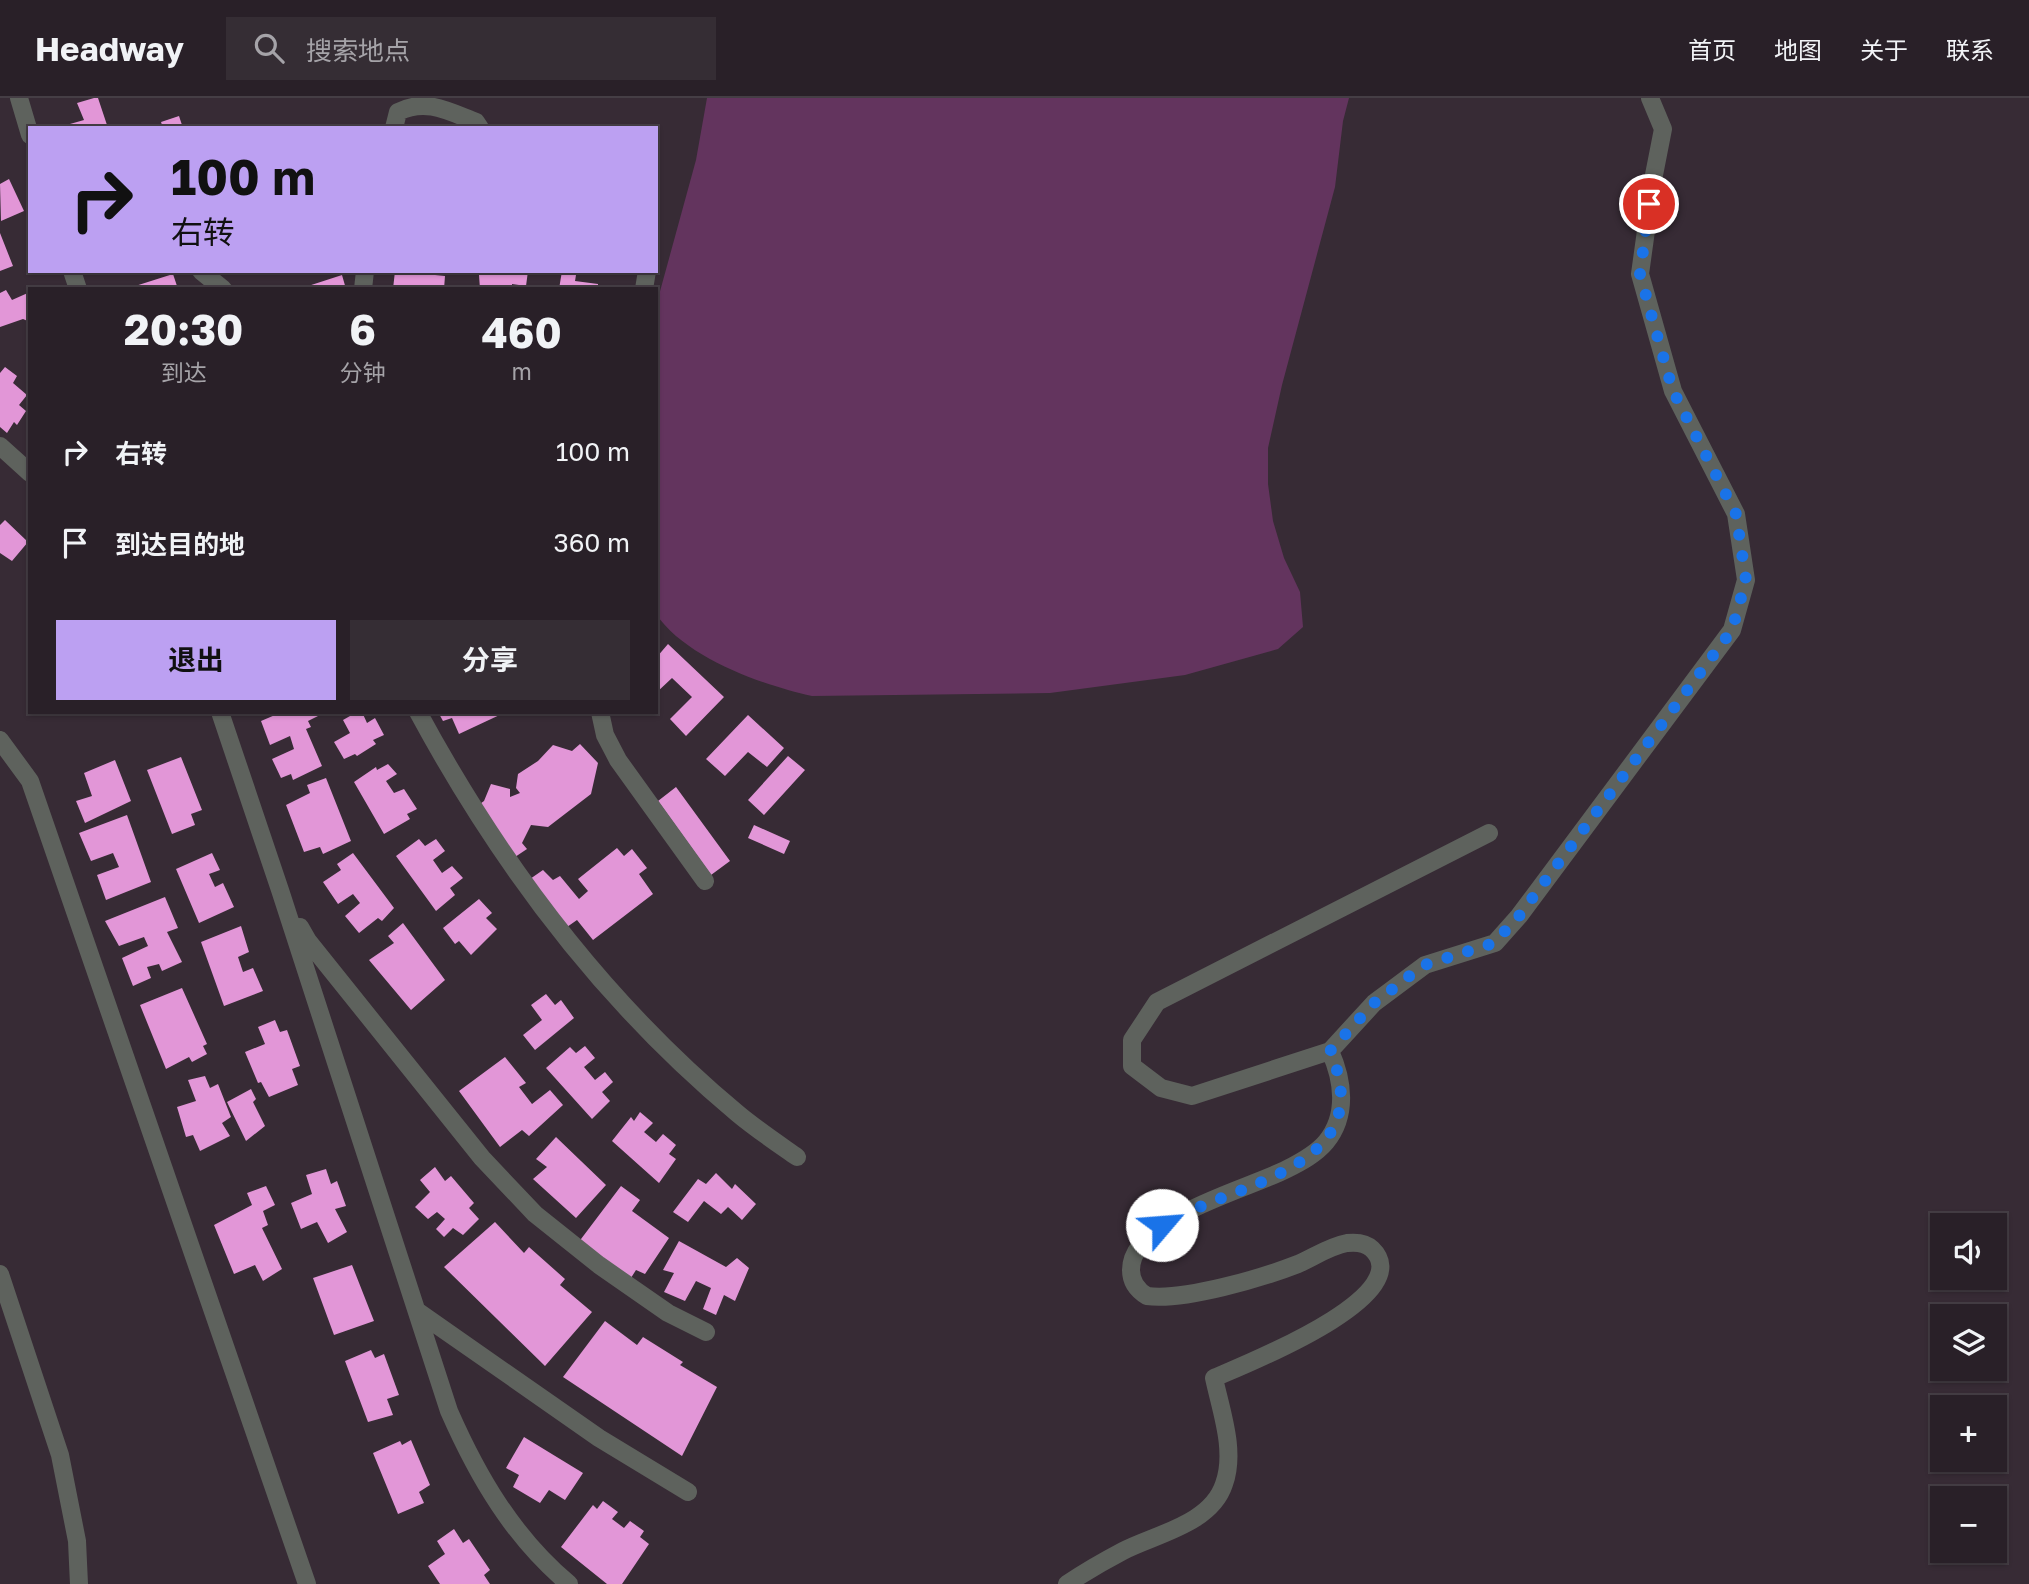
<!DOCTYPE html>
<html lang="zh">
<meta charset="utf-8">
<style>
:root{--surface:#292028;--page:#352d34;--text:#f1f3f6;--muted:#a5a3a8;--line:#453e45;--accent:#bca0f2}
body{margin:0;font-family:"Golos Text","Noto Sans SC",sans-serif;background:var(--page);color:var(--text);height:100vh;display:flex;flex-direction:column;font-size:26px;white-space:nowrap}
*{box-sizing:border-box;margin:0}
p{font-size:23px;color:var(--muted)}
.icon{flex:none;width:38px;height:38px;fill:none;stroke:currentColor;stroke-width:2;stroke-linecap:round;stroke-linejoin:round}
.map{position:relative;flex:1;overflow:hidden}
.sheet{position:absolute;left:28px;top:189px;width:630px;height:427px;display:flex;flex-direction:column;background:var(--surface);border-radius:0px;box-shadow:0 2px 5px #0004,0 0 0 2px var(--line)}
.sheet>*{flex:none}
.banner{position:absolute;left:28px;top:28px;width:630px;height:147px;border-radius:0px;box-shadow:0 2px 5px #0004,0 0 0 2px var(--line);background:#bca0f2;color:#111;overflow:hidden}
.fabs{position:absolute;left:1930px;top:1115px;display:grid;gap:14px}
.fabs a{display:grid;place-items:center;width:77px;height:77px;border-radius:0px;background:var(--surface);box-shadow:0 2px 5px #0004,0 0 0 2px var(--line);font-size:35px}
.pin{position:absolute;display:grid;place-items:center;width:60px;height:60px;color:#fff;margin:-30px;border:4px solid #fff;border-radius:50%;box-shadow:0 2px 7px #0007}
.me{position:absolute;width:77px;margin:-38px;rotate:63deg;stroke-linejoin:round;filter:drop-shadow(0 0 5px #0008)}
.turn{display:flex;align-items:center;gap:24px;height:147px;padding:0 28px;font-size:32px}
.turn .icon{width:91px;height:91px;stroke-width:2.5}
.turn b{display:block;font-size:49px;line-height:60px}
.eta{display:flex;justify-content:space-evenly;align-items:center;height:119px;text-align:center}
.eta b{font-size:42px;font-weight:700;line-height:49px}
.action{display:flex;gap:14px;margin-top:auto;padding:14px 28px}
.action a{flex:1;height:80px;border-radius:0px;background:var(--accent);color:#111;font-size:28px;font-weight:700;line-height:80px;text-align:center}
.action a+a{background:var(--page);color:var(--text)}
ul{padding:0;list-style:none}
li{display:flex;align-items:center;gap:21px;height:91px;padding:0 28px}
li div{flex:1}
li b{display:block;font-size:26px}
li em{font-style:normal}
header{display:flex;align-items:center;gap:42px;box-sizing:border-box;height:98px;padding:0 35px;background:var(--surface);border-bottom:2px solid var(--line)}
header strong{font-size:33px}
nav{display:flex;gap:38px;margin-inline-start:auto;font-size:24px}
.search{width:490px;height:63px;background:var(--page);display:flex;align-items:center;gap:18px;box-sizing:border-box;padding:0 24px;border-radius:0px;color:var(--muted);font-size:26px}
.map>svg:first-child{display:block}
.green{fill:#63345e}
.building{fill:#e296d7}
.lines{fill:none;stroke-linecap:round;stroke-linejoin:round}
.minor{stroke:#5e625d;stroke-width:18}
.route{stroke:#1a73e8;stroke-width:12;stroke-dasharray:0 21.6}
</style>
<header>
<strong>Headway</strong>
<div class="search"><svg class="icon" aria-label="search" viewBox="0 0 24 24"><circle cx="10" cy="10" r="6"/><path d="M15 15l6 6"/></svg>搜索地点</div>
<nav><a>首页</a><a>地图</a><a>关于</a><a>联系</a></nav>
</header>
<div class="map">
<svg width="2029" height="1486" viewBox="0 0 2029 1486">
<rect width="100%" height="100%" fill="#372b35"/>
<path class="green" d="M 707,0 L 1349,0 L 1343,23 L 1335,89 L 1282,287 L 1268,350 L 1268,386 L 1273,423 L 1284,460 L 1300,494 L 1303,529 L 1278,551 L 1185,577 L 1050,595 L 812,598 C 762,587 686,560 656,516 L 656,208 L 696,62 Z"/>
<path class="building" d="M 94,0 L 98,0 L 108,30 L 56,30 L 84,22 L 77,5 Z
M 179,18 L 183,30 L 163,30 L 161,24 Z
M 9,81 L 24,113 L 1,123 L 0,86 Z
M 0,135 L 13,168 L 0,173 Z
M 395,173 L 445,178 L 444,191 L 393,191 Z
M 495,173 L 528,173 L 526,188 L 512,186 L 512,191 L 480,191 L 479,177 L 494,177 Z
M 562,173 L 581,173 L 582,177 L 576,177 L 575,183 L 598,186 L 598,191 L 559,191 Z
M 173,176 L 178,191 L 129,191 L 129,190 Z
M 342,177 L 346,191 L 302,191 L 302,190 Z
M 6,192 L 12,202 L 30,194 L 30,224 L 23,221 L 0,229 L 0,195 Z
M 5,269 L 17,278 L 13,285 L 27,297 L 19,307 L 26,313 L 17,327 L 14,324 L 7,335 L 0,329 L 0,275 Z
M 5,422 L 28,444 L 12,463 L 0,455 L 0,427 Z
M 668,546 L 724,599 L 686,638 L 670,621 L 692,599 L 672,580 L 656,595 L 656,560 Z
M 282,614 L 316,614 L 318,618 L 308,623 L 311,629 L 306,631 L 322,668 L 293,682 L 291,676 L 281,680 L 272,661 L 294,651 L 290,638 L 270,647 L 261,623 Z
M 357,614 L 362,614 L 367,625 L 375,620 L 384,637 L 373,642 L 376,646 L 357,658 L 355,656 L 344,661 L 334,644 L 350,635 L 343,622 Z
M 438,614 L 506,614 L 459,636 L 452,620 L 443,623 Z
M 748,617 L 784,650 L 767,669 L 748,654 L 725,678 L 706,661 Z
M 580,646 L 598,665 L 591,696 L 548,729 L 531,727 L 522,745 L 527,751 L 515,759 L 477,708 L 484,703 L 491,686 L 510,691 L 510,699 L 520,695 L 516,690 L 518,676 L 538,663 L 553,647 L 572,653 Z
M 788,658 L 805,672 L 764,717 L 748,702 Z
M 181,659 L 202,712 L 191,716 L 195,727 L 172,736 L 147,672 Z
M 115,662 L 131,703 L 85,725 L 76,703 L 92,698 L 84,675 Z
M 388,666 L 397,676 L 386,683 L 394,695 L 404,691 L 417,711 L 407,716 L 410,721 L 384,736 L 354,684 L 376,669 L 377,672 Z
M 326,680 L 351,743 L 323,756 L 320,749 L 304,754 L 286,707 L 310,695 L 307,687 Z
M 676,689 L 730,763 L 711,777 L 658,703 Z
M 127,717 L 151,784 L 106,802 L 97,777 L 119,769 L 113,755 L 91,763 L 79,735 Z
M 754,727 L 790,743 L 784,756 L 748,740 Z
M 419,741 L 425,748 L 436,741 L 445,753 L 433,762 L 442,775 L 452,768 L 463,780 L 450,790 L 455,797 L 436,813 L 396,758 Z
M 617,750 L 624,758 L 632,751 L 647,770 L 639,776 L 653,796 L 593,842 L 577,822 L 567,829 L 530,781 L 543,772 L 553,782 L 560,778 L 579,801 L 588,793 L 578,781 Z
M 212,755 L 220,772 L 209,776 L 215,789 L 223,785 L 234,809 L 199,825 L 176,771 Z
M 353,755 L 394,810 L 382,823 L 378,820 L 359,835 L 345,818 L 360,805 L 353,796 L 338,806 L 323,784 L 341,772 L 337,766 Z
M 165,799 L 178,830 L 167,834 L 182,864 L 162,873 L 159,866 L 147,869 L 151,880 L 133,888 L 122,860 L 148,848 L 144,839 L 119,848 L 105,823 Z
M 479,801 L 492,815 L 486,820 L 497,831 L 471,857 L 459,843 L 455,846 L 443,830 Z
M 403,825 L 445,882 L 411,912 L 369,862 L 394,845 L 388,838 Z
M 241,828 L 249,854 L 238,859 L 243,874 L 253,870 L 263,893 L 224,908 L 201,844 Z
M 182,890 L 207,946 L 203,948 L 207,956 L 192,964 L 189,959 L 166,971 L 140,907 Z
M 546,896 L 555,907 L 561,902 L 574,920 L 535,952 L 523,937 L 542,922 L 531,907 Z
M 275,922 L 280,934 L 287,932 L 300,968 L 292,971 L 298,987 L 269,999 L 261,984 L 258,985 L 245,954 L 265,946 L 258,929 Z
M 585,948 L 595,960 L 584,969 L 595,982 L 605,974 L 613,984 L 602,994 L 610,1003 L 592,1021 L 546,970 L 570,949 L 576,955 Z
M 505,959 L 526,985 L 519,989 L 532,1006 L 550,992 L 563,1007 L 529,1038 L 522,1032 L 500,1049 L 459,993 Z
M 205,978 L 210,990 L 218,986 L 231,1019 L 222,1025 L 230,1038 L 200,1053 L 193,1037 L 186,1039 L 177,1009 L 196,1003 L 188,982 Z
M 251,991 L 256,1001 L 253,1004 L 265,1028 L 246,1043 L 227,1004 Z
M 640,1014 L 653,1025 L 644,1034 L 656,1044 L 663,1036 L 676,1047 L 669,1056 L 676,1061 L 659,1085 L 612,1043 L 631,1019 L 634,1023 Z
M 556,1039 L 606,1087 L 576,1120 L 533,1081 L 547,1069 L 536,1061 Z
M 435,1069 L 445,1083 L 451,1078 L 474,1105 L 469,1110 L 479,1121 L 463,1137 L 453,1130 L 444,1139 L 436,1131 L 445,1121 L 437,1114 L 428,1121 L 415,1109 L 430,1094 L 420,1082 Z
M 326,1071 L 331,1086 L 337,1083 L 346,1108 L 335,1111 L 347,1134 L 328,1145 L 317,1124 L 301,1131 L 291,1105 L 312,1096 L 306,1077 Z
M 716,1075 L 732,1091 L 735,1086 L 756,1106 L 742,1122 L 728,1109 L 721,1116 L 704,1103 L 688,1124 L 673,1114 L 698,1081 L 706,1086 Z
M 266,1088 L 275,1107 L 263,1113 L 268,1127 L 262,1130 L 282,1171 L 263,1183 L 255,1167 L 234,1176 L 214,1127 L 252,1107 L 247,1095 Z
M 621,1088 L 640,1102 L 632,1113 L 669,1140 L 645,1176 L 636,1172 L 629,1183 L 578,1145 Z
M 495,1124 L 524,1155 L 529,1149 L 565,1181 L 560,1187 L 592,1214 L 545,1268 L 444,1169 Z
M 679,1143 L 726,1169 L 737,1160 L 749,1170 L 735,1203 L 724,1197 L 716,1217 L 703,1211 L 711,1190 L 696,1183 L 685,1203 L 664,1194 L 674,1175 L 663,1172 Z
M 352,1167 L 374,1223 L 334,1237 L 313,1180 Z
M 605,1223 L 637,1247 L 643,1239 L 683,1264 L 680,1267 L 717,1289 L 682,1358 L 563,1279 Z
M 371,1252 L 375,1260 L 384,1256 L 399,1297 L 387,1301 L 393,1317 L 368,1324 L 345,1263 Z
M 524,1339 L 583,1375 L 565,1402 L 549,1392 L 540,1405 L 513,1389 L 519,1377 L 506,1370 Z
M 411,1342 L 430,1387 L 419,1394 L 424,1405 L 398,1416 L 373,1355 L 400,1343 L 402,1347 Z
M 603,1403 L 618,1414 L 612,1421 L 624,1430 L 630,1423 L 644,1433 L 640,1439 L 649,1446 L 622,1486 L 607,1486 L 561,1449 L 593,1407 L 597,1411 Z
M 454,1431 L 463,1445 L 469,1441 L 490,1472 L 484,1477 L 490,1486 L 440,1486 L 428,1468 L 445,1456 L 437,1443 Z"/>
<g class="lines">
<path class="minor" d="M 19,0 L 30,37
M 394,30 L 398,14 C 426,0 448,13 476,24 L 480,30
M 72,173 L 78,191
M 201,173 L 223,191
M 363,191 L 365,173
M 644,191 L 647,173
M 0,348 L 30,375
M 220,614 L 280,792 L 449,1313 C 478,1379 513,1439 569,1486
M 418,614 C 499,764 605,905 737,1015 C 756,1031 777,1045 797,1059
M 600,614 L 605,637 L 618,662 L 705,783
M 0,642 L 30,683 L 307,1486
M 1489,735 L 1157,904 L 1132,942 L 1132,968 L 1161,990 L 1192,998 L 1330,953 L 1374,905 L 1425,867 L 1495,845 L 1519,818 L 1732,532 L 1746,482 L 1736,416 L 1673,293 L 1640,176 L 1653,82 L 1663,31 L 1650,0
M 300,829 L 308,843 L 482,1060 L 535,1116 L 599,1167 L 668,1215 L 706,1234
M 0,1176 L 60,1357 L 77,1443 L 79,1486
M 417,1213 L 599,1340 L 688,1394
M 1067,1486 C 1085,1474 1104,1463 1123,1453 C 1156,1436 1211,1426 1224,1386 C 1236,1353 1221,1313 1214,1280 C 1241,1268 1421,1198 1372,1151 C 1366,1145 1356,1144 1347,1145 C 1330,1148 1314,1159 1298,1166 C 1262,1180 1184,1203 1147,1198 C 1137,1192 1131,1183 1131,1172 C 1131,1120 1249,1091 1287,1071 C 1301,1064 1316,1056 1326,1044 C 1348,1017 1343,982 1330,953"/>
</g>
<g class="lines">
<path class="route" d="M 1162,1127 C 1234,1084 1382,1072 1330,953 L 1374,905 L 1424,867 L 1494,845 L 1519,818 L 1732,532 L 1746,482 L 1736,416 L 1673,293 L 1653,223 L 1640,176 L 1649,106"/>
</g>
</svg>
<div class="fabs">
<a><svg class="icon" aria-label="sound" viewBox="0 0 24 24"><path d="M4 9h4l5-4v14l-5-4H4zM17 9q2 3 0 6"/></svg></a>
<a><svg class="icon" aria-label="layers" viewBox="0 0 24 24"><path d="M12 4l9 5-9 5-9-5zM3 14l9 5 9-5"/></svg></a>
<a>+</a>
<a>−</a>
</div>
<div class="pin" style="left:1649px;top:106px;background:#d93025"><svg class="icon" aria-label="arrive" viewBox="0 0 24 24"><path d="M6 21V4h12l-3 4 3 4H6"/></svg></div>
<svg class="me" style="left:1162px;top:1127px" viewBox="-20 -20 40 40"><circle r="19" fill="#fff"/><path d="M0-13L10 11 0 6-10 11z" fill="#1a73e8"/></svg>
<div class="banner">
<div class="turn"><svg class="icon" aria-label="right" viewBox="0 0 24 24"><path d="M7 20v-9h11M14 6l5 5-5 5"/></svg><div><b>100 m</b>右转</div></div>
</div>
<section class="sheet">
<div class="eta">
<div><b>20:30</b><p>到达</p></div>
<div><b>6</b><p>分钟</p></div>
<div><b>460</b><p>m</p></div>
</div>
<ul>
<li><svg class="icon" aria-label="right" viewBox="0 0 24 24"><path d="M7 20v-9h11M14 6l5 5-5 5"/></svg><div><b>右转</b></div><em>100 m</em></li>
<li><svg class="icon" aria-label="arrive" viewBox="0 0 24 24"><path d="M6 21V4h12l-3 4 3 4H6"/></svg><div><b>到达目的地</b></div><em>360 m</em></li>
</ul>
<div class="action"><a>退出</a><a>分享</a></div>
</section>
</div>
